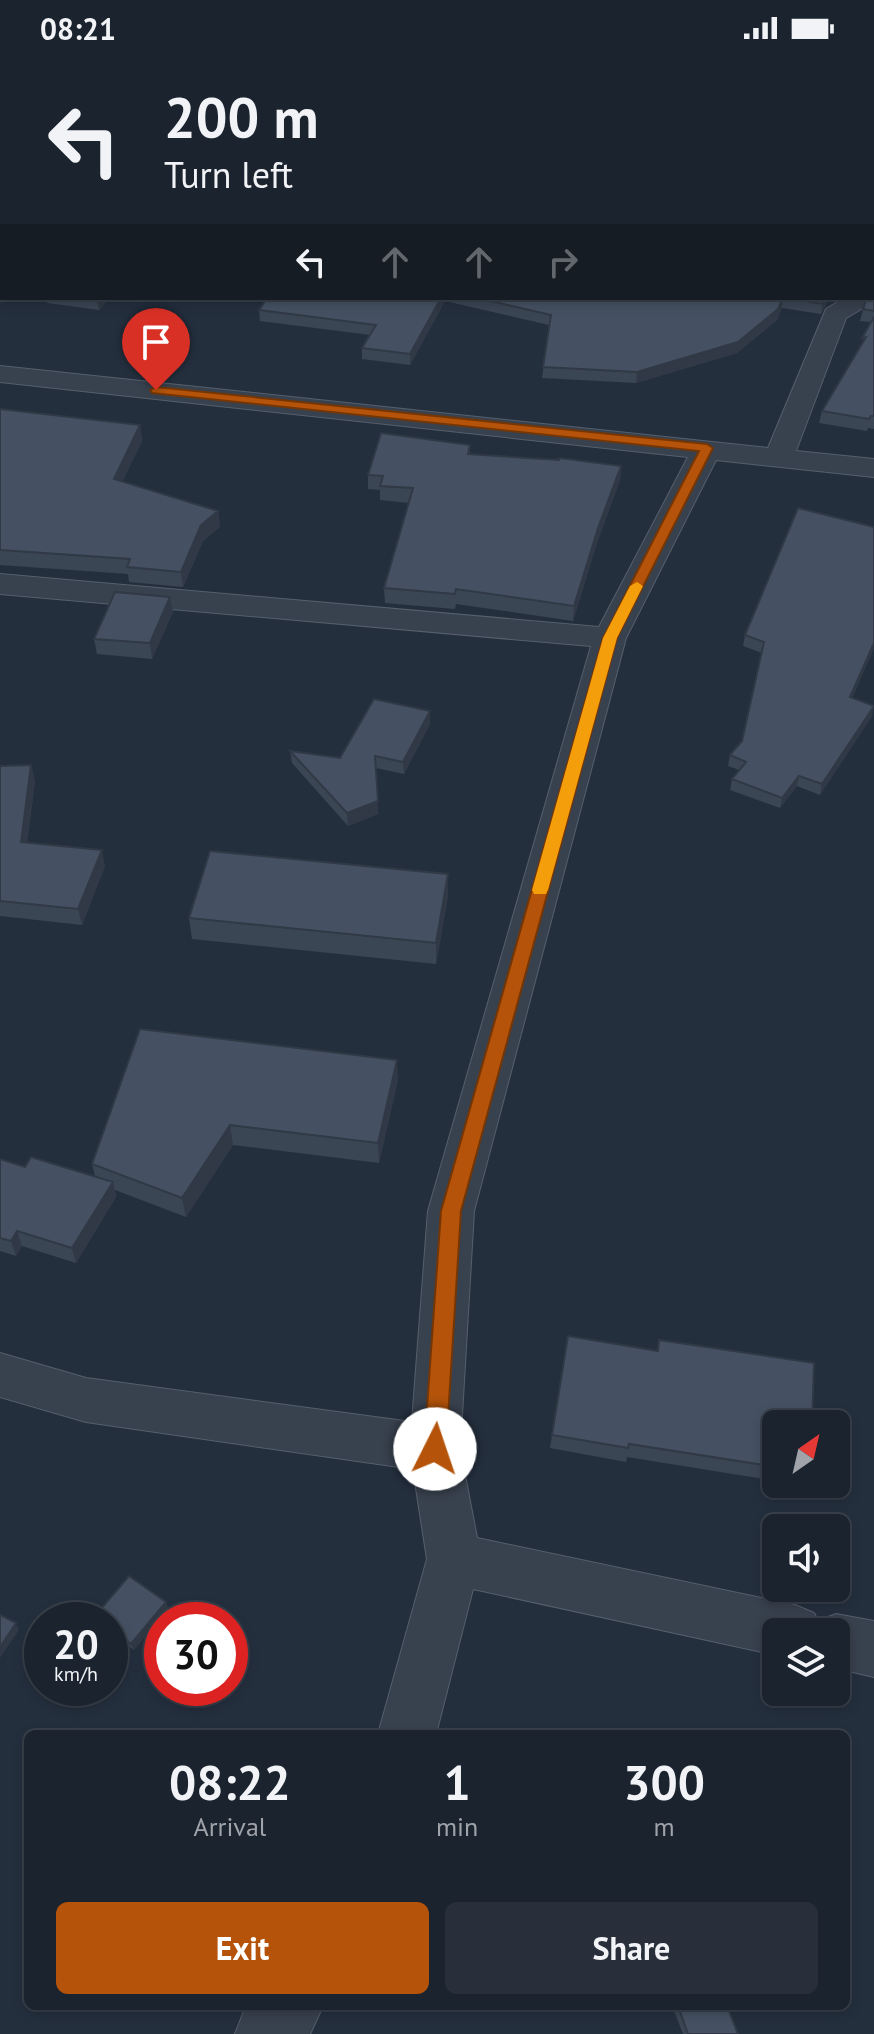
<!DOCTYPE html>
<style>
:root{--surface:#1b232e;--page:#282f3a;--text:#f1f3f6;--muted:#a0a4aa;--line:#39404a;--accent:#b45309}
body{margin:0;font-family:"PT Sans",sans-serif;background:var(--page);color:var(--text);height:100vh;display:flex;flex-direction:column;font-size:30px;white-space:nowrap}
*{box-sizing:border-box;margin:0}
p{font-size:26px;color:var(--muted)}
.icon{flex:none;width:44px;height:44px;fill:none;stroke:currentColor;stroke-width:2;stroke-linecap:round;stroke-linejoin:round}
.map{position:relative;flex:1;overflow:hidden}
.side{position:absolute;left:24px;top:1674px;width:826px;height:280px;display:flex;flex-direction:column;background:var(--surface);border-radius:12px;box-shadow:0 4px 12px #0003,0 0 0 2px var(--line)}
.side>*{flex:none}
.banner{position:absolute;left:0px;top:0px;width:874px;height:244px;box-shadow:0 4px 12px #0003,0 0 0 2px var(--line);background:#1b232e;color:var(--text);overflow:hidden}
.needle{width:52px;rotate:34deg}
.controls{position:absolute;left:762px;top:1354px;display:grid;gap:16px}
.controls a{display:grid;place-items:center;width:88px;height:88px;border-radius:12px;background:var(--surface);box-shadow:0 4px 12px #0003,0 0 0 2px var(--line);font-size:40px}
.speed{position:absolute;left:24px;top:1546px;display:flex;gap:16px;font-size:40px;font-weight:700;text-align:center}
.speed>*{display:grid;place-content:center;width:104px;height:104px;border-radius:50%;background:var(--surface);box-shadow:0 4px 12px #0003,0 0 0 2px var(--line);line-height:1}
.speed small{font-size:20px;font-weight:400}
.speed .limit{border:12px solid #d22;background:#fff;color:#111}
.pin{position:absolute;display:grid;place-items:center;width:68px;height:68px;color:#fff;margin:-82px -34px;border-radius:50% 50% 50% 0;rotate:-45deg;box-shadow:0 0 8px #0007}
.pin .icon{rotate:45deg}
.me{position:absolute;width:88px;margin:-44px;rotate:4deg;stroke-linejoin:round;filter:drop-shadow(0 0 6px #0008)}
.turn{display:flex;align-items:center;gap:28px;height:168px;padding:0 32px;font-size:36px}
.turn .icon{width:104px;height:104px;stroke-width:2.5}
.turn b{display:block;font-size:56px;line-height:68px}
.lanes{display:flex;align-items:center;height:76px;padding:0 32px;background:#0003;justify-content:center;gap:40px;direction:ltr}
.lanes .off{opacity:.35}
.eta{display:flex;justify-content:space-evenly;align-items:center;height:136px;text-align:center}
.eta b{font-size:48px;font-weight:700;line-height:56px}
.button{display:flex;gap:16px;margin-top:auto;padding:16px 32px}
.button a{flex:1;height:92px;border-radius:12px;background:var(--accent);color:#fff;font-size:32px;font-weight:700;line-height:92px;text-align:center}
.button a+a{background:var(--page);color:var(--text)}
.status{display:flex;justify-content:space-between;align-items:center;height:56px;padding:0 40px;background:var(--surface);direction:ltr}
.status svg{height:22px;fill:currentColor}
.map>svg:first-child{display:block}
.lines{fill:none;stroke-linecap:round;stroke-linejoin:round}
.street-casing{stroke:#565f6c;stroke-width:2}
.street{fill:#38414e;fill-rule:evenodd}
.wall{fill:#3b4654}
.shaded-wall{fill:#303945}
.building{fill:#455162;stroke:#303945;stroke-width:2}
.route{fill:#b45309;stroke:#753606;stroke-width:2}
.slow{fill:#f59e0b}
</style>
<div class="status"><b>08:21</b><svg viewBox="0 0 49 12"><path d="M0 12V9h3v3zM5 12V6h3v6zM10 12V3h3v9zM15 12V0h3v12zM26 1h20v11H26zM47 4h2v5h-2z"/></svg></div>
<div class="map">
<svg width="874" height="1978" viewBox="0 0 874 1978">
<rect width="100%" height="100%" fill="#242f3e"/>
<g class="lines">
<defs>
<path id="street" d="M 420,0 L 457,0 L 458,2 L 421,2 Z
M 872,41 L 874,41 L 874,53 L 872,53 Z
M 872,235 L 874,251 L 865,251 L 846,262 L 796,395 L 874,403 L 874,421 L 716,404 L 626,582 L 474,1155 L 460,1393 L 477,1482 L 795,1549 L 814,1557 L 818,1565 L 836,1558 L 874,1565 L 874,1621 L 836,1612 L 836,1576 L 776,1576 L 776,1599 L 473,1533 L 436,1678 L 378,1678 L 427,1503 L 413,1413 L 86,1366 L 0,1341 L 0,1297 L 86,1322 L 412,1366 L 428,1155 L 591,590 L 0,538 L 0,518 L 599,571 L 688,401 L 0,326 L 0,310 L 768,392 L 826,253 L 844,242 L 872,242 Z
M 251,1950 L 323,1950 L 310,1978 L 235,1978 L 244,1955 Z"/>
</defs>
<use href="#street" class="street-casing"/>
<use href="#street" class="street"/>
</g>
<path class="wall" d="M 626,0 L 874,0 L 872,2 L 643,2 Z
M 46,242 L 110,242 L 99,254 L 47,247 Z
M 267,242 L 828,242 L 826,249 L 821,258 L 782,252 L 777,264 L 737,297 L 636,327 L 542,322 L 549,269 L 445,245 L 410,309 L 362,303 L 362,292 L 370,279 L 260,265 L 259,254 Z
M 874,242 L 874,373 L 868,372 L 867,375 L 819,367 L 822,355 L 861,290 L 871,266 L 860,265 L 863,253 Z
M 0,353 L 140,369 L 142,385 L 122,426 L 218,455 L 220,471 L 203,485 L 183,531 L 129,526 L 128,518 L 0,509 Z
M 470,389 L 470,398 L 621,410 L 620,424 L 597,487 L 573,565 L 456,548 L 455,553 L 385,547 L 384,532 L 409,447 L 380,444 L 380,434 L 368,433 L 368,419 Z
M 874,471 L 874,592 L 852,642 L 872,660 L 820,739 L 797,730 L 780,752 L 730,734 L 732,723 L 739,714 L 728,710 L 730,699 L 742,685 L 762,597 L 743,590 L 745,579 Z
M 170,541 L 173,556 L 152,603 L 97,598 L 94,583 Z
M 430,655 L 430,668 L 404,718 L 376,712 L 378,758 L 348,770 L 292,707 L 290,695 L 340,702 Z
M 31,709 L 35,725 L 27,787 L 105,810 L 82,869 L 0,860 L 0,710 Z
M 448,818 L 448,840 L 436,908 L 192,883 L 189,862 Z
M 140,973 L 398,1024 L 379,1107 L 233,1089 L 186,1161 L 115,1134 L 116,1141 L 76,1207 L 22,1190 L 16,1200 L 0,1195 L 0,1103 L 25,1111 L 95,1120 L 92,1108 Z
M 659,1284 L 776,1368 L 776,1425 L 627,1401 L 626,1406 L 550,1392 L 552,1379 L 657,1295 Z
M 166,1546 L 168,1553 L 134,1594 L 110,1577 L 110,1564 L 95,1564 L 94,1561 Z
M 672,1950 L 737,1950 L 728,1954 L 738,1978 L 683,1978 Z"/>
<path class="shaded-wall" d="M 99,242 L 110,242 L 99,254 L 97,244 Z
M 441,242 L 445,242 L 445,245 L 410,309 L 410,298 Z
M 783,242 L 782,252 L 777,264 L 737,297 L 636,327 L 637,316 Z
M 826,242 L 828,242 L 826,249 L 821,258 L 822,248 Z
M 140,369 L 142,385 L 116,439 L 114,423 Z
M 621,410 L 620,424 L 597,487 L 573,565 L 574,550 L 598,472 Z
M 218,455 L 220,471 L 203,485 L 183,531 L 181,516 L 201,469 Z
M 170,541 L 173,556 L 152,603 L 150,587 Z
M 874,587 L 874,592 L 847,652 L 850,641 Z
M 874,650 L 872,660 L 820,739 L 822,728 Z
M 430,655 L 430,668 L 404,718 L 403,706 Z
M 31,709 L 35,725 L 25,802 L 21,786 Z
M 799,720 L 797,730 L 780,752 L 782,742 Z
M 378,745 L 378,758 L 348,770 L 347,757 Z
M 102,794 L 105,810 L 82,869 L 78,853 Z
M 448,818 L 448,840 L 436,908 L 436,887 Z
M 397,1004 L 398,1024 L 379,1107 L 378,1087 Z
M 230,1069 L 233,1089 L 186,1161 L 182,1142 Z
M 113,1126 L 116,1141 L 76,1207 L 72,1192 Z
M 17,1175 L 22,1190 L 16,1200 L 11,1185 Z
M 166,1546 L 168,1553 L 134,1594 L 131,1588 Z
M 16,1567 L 19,1574 L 0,1602 L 0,1591 Z"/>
<path class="building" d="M 259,0 L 390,0 L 387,2 L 256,2 Z
M 691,0 L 874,0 L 874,27 L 872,29 L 872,2 L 689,2 Z
M 0,145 L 2,145 L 2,182 L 0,182 Z
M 267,242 L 441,242 L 410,298 L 362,292 L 376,269 L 259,254 Z
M 478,242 L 783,242 L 778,253 L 738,286 L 637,316 L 543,311 L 551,259 Z
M 787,242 L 826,242 L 822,248 Z
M 874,242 L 874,255 L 863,253 L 866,244 Z
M 874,261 L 874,360 L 871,360 L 869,363 L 822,355 L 866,281 L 862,282 Z
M 0,353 L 140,369 L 114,423 L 218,455 L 201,469 L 181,516 L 127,511 L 130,503 L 0,494 Z
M 381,377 L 470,389 L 468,398 L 559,404 L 560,402 L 621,410 L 598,472 L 574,550 L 456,533 L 455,538 L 384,532 L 413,432 L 380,430 L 383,420 L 368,419 Z
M 798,452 L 874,471 L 874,587 L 850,641 L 874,650 L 822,728 L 799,720 L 782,742 L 732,723 L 746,706 L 730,699 L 742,685 L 764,586 L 745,579 Z
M 115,536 L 170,541 L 150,587 L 94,583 Z
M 374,643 L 430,655 L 403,706 L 375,700 L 378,745 L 347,757 L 290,695 L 340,702 Z
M 31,709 L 21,786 L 102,794 L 78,853 L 0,845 L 0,710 Z
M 210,795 L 448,818 L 436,887 L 189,862 Z
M 140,973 L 397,1004 L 378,1087 L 230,1069 L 182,1142 L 92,1108 Z
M 31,1101 L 113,1126 L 72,1192 L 17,1175 L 11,1185 L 0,1182 L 0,1103 L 25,1111 Z
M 568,1280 L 658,1295 L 659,1284 L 814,1307 L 812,1368 L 776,1368 L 776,1411 L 629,1388 L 628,1392 L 552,1379 Z
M 129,1520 L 166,1546 L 131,1588 L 110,1572 L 110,1564 L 98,1564 L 94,1561 Z
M 0,1559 L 16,1567 L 0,1591 Z
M 678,1950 L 727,1950 L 738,1978 L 688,1978 Z"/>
<path class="route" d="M 156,331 L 707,388 L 713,392 L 617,582 L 461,1155 L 446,1393 L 443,1400 L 435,1403 L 427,1400 L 424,1393 L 441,1155 L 603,582 L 699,395 L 152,337 L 150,334 Z"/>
<path class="slow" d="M 637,526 L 643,530 L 617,582 L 548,834 L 546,838 L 534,838 L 532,834 L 603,582 L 630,530 Z"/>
</svg>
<div class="controls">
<a><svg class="needle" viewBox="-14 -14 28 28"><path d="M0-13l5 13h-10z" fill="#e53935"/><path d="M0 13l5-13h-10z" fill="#a0a4aa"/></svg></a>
<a><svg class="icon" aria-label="sound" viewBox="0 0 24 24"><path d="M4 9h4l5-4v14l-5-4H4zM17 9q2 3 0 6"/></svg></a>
<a><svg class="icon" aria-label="layers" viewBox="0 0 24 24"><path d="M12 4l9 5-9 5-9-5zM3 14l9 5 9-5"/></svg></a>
</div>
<div class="speed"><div>20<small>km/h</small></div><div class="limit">30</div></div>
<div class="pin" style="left:156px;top:334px;background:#d93025"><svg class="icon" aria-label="arrive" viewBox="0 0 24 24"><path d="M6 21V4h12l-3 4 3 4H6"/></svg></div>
<svg class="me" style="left:435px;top:1393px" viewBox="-20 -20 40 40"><circle r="19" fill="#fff"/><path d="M0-13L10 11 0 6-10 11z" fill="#b45309"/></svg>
<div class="banner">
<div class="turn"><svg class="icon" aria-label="left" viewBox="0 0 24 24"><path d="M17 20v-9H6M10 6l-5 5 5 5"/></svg><div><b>200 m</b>Turn left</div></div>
<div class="lanes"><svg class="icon" aria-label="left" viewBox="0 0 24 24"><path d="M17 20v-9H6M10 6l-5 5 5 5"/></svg><svg class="icon off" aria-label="ahead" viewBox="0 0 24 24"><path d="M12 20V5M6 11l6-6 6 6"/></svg><svg class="icon off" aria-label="ahead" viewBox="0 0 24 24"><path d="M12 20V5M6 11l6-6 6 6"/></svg><svg class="icon off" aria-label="right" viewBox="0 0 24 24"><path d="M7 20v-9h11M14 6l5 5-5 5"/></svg></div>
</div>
<section class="side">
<div class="eta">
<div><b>08:22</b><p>Arrival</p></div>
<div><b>1</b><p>min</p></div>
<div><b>300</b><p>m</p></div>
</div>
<div class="button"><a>Exit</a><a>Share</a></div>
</section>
</div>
